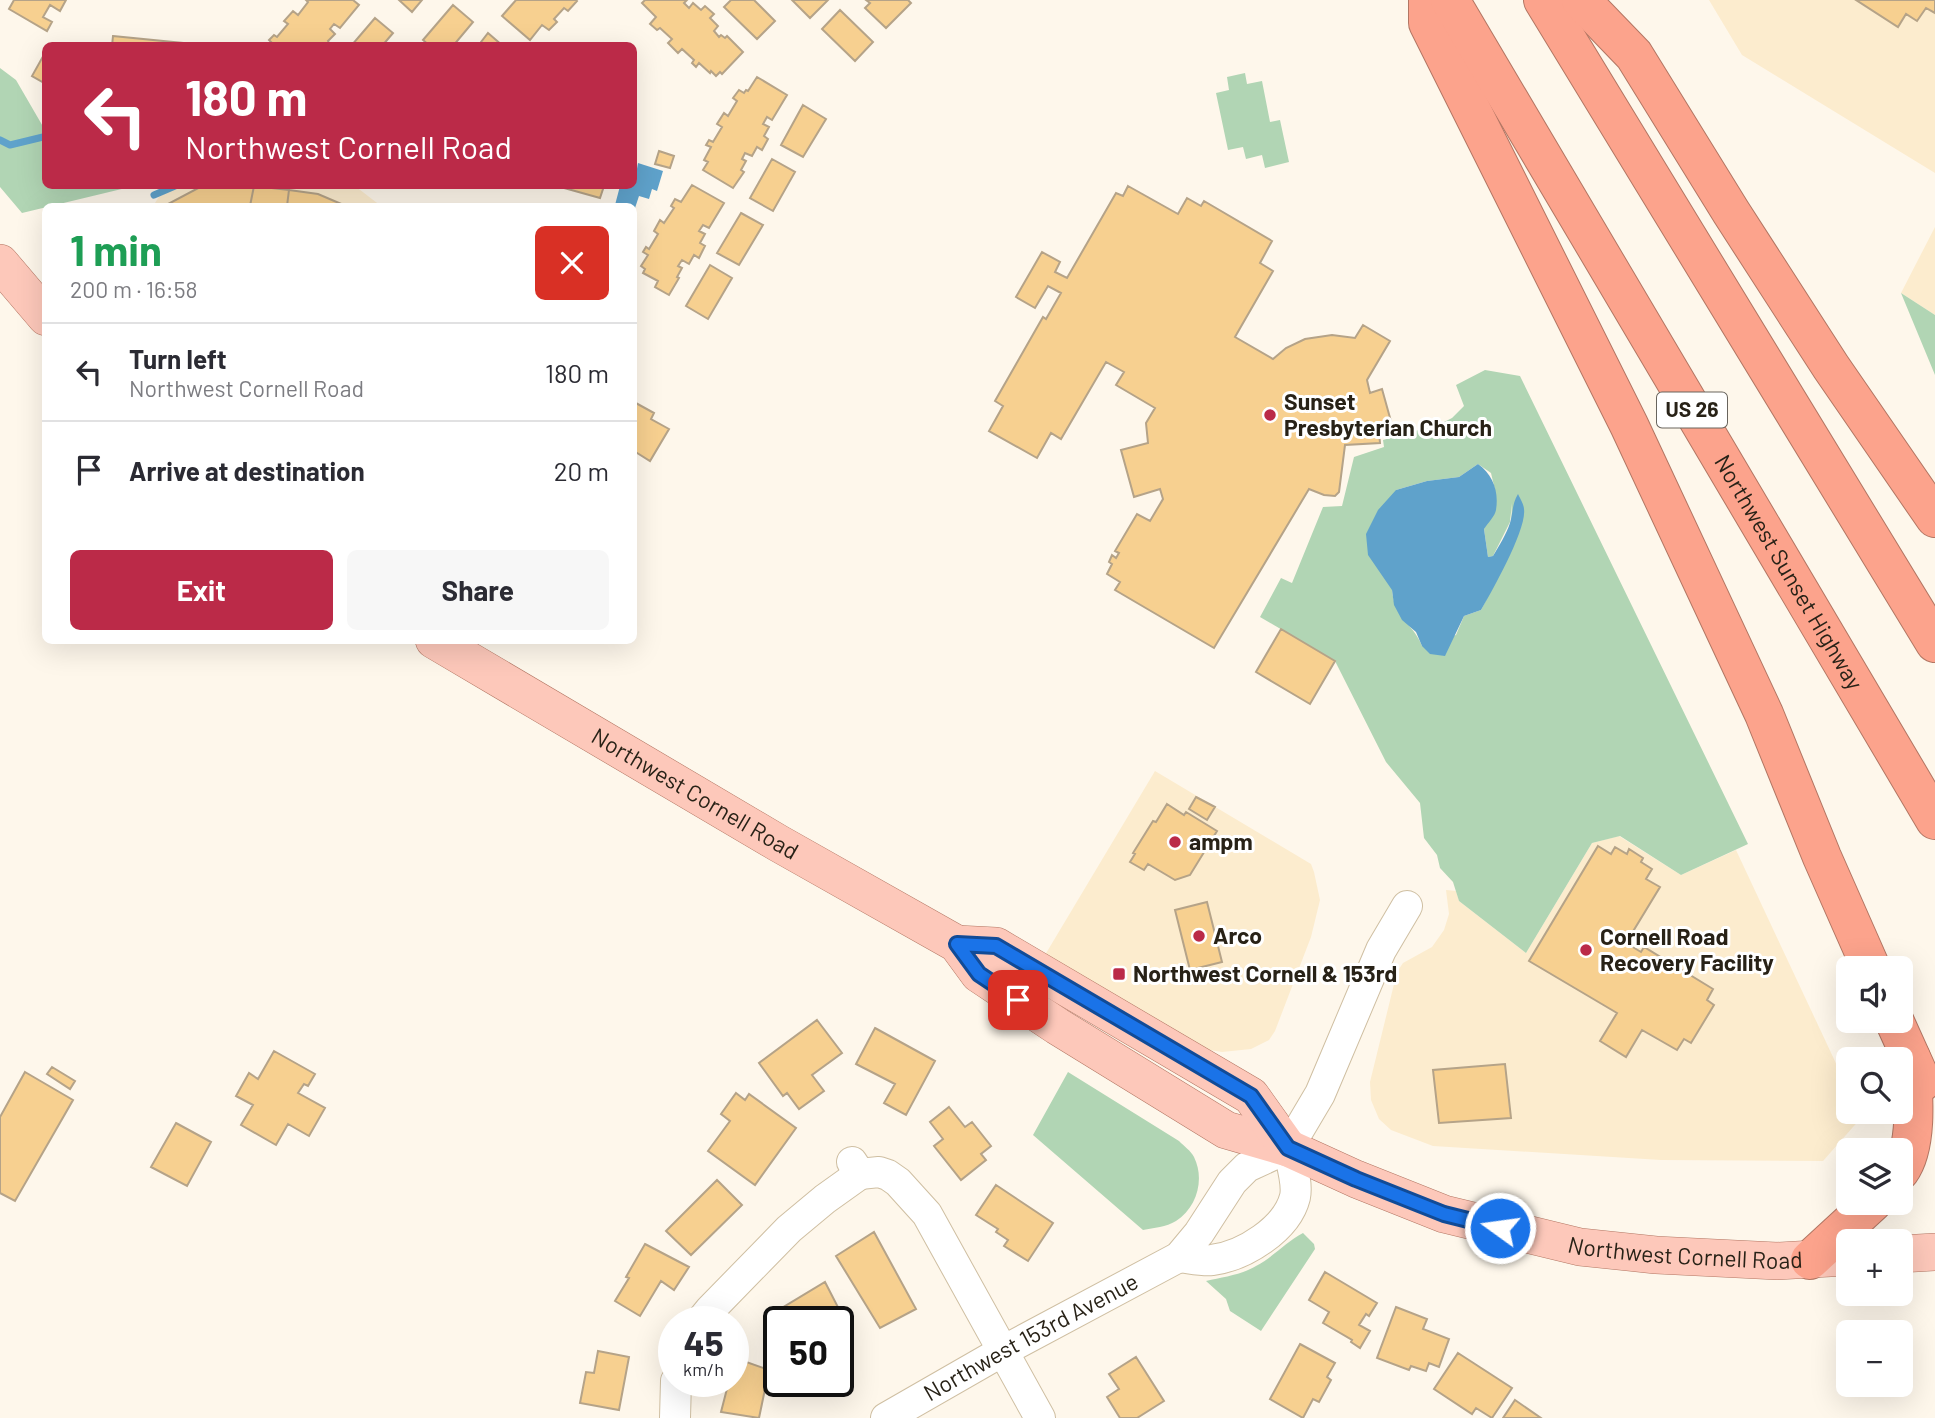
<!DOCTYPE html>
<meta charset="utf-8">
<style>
:root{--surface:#fff;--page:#f7f7f7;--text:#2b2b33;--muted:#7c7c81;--line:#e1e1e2;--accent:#bb2a48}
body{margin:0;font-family:Barlow,sans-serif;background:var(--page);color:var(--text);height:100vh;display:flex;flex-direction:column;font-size:26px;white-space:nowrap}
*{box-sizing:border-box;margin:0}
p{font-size:23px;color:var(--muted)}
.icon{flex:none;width:38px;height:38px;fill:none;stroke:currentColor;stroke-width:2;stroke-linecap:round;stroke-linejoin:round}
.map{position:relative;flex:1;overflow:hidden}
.drawer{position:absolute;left:42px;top:203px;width:595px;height:441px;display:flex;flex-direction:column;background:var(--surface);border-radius:10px;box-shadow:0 7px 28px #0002}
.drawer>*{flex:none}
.hud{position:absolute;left:42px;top:42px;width:595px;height:147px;border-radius:10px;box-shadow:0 7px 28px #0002;background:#bb2a48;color:#fff;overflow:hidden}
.controls{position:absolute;left:1836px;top:956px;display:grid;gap:14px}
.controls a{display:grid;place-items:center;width:77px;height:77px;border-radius:10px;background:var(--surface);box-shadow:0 7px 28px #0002;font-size:35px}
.speed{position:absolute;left:658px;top:1306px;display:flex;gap:14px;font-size:35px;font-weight:700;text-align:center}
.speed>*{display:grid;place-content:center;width:91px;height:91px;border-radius:50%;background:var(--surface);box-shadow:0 7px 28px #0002;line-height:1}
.speed small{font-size:18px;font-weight:400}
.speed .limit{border:4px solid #111;border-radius:10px;background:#fff;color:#111}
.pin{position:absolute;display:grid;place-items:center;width:60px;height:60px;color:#fff;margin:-30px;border-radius:14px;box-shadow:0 4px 10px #0006}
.me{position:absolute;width:77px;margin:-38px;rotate:284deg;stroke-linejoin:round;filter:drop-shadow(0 0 5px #0008)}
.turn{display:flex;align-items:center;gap:24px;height:147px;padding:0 28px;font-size:32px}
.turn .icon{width:91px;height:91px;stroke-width:2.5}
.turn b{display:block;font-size:49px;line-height:60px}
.round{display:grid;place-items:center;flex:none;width:74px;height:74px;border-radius:10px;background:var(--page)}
.headline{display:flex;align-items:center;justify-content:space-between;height:119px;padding:0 28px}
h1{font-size:42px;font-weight:700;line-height:52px;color:#1e9e55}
.action{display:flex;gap:14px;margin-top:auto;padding:14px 28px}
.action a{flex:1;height:80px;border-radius:10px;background:var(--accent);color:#fff;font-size:28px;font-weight:700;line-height:80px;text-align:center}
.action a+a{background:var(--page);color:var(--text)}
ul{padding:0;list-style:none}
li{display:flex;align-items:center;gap:21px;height:98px;padding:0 28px;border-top:2px solid var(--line)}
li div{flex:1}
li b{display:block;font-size:26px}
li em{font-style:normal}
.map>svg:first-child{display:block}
.built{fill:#fcecce}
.green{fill:#b1d5b4;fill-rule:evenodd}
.water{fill:#5fa2cb}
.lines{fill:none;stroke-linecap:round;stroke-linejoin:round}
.stream{stroke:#5fa2cb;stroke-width:7}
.building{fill:#f7d090;stroke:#b5a388;stroke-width:2}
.minor-casing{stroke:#cfbfa2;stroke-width:32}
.major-casing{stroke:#b27663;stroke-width:38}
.highway-casing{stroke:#b27663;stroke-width:40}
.minor{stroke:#fff;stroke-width:30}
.major{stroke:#fdc8ba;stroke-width:37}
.highway{stroke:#fca38c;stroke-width:38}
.route-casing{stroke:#114b97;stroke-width:18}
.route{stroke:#1a73e8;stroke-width:12}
.poi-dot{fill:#bb2a48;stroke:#fff;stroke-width:2.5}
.labels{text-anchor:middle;stroke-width:6;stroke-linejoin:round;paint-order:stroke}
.shield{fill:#fff;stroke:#68645d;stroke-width:2}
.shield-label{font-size:21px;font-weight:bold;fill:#282217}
.poi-label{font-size:23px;font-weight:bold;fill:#282217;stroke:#fff;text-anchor:start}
.street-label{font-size:23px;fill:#282217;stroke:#fff}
</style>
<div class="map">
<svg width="1935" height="1418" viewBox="0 0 1935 1418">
<rect width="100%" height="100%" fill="#fef7eb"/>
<path class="built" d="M 1709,0 L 1935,0 L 1935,173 L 1742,55 Z
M 166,186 L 355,186 L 381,206 L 153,206 Z
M 1935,227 L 1935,315 L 1901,293 Z
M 1155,771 L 1311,864 L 1314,872 L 1320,900 L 1311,937 L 1275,1031 L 1269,1040 L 1251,1049 L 1222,1052 L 1204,1049 L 1045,955 Z
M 1619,836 L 1681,875 L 1736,850 L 1848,1089 L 1848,1111 L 1858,1111 L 1861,1118 L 1823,1161 L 1661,1160 L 1433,1146 L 1391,1130 L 1379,1119 L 1371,1100 L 1370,1082 L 1397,972 L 1403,963 L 1432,947 L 1444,930 L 1449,914 L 1446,890 L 1456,891 L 1459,901 L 1526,953 L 1592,843 Z"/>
<path class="green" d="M 0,68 L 16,80 L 45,130 L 46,186 L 131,186 L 130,187 L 22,213 L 0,187 Z
M 1245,73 L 1247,84 L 1262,81 L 1270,122 L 1280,120 L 1289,162 L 1265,168 L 1262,155 L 1246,159 L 1243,147 L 1228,150 L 1216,93 L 1229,90 L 1227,77 Z
M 1901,293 L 1935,315 L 1935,375 Z
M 1485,370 L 1520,376 L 1748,844 L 1681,875 L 1620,836 L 1592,843 L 1526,953 L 1459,901 L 1453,882 L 1440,868 L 1437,855 L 1424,838 L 1420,803 L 1386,762 L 1335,661 L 1260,617 L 1281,578 L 1292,583 L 1323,507 L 1342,506 L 1354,457 L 1384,447 L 1383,440 L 1440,424 L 1452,418 L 1464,406 L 1456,385 ZM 1478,464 L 1491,473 L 1495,490 L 1484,529 L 1488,557 L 1493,556 L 1510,522 L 1512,503 L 1510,553 L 1481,610 L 1464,616 L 1456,635 L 1422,646 C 1412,621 1395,621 1392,590 L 1396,490 L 1427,481 L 1459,477 Z
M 1068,1072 L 1179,1141 C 1184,1146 1191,1151 1194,1157 C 1205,1179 1197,1208 1176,1221 C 1166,1227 1154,1228 1143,1230 L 1033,1135 Z
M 1303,1233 L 1314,1244 L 1315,1249 L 1261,1331 L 1230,1311 L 1226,1299 L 1206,1281 C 1223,1277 1241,1275 1256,1266 C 1273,1257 1286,1242 1303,1233 Z"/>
<path class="water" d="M 638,163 L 663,171 L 657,191 L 652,189 L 649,199 L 639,196 L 634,211 L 634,206 L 615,205 L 620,186 L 634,186 Z
M 1478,464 C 1493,475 1499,491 1496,510 C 1495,516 1488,523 1484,529 L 1488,557 L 1493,556 C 1499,546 1506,535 1510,523 C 1513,513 1512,504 1518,494 C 1520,498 1524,505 1524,509 C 1527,529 1492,591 1481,610 L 1464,616 L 1445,656 L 1430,654 L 1422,646 L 1416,632 L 1402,620 L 1394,605 L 1392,590 L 1368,555 L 1366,534 L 1378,510 L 1396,490 L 1427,481 L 1459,477 Z"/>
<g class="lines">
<path class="stream" d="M 0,140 L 10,145 L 43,137 L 46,138
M 154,195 L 175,186"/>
</g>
<path class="building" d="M 14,0 L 66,0 L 60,11 L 50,5 L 43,17 L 52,22 L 47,31 L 9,9 Z
M 306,0 L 353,0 L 359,5 L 340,28 L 334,24 L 330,29 L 335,34 L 328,41 L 331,46 L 272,46 L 273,44 L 269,40 L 274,35 L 277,37 L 288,24 L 284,21 L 293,11 L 298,15 L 308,2 Z
M 399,0 L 422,0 L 412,12 Z
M 516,0 L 576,0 L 577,1 L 568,11 L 564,8 L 554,19 L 557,22 L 549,30 L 542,25 L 530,40 L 502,16 Z
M 645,0 L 687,0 L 684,3 L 689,8 L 693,3 L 701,10 L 705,6 L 714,14 L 710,18 L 718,26 L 714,31 L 719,37 L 721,35 L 725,38 L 727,36 L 743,52 L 722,74 L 720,72 L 716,76 L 711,71 L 710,73 L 699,63 L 696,67 L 692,63 L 694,60 L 682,49 L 678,53 L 668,43 L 672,39 L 660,28 L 657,30 L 650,24 L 656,17 L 642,3 Z
M 731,0 L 754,0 L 775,21 L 757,39 L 724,7 Z
M 792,0 L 828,0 L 810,18 Z
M 866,0 L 908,0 L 911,3 L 886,28 L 865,8 L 870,3 Z
M 1856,0 L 1935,0 L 1935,13 L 1926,8 L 1917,21 L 1906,14 L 1898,27 Z
M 453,5 L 473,22 L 453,46 L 430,46 L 423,40 Z
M 840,10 L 873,42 L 855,61 L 822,29 Z
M 375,18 L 393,33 L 382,46 L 351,46 Z
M 488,33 L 503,46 L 478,46 Z
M 113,36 L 203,45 L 203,46 L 112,46 Z
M 46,51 L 46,84 L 32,76 Z
M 757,77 L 787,95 L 772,120 L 767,117 L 763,124 L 769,127 L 764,136 L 768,139 L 762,150 L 757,147 L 752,156 L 745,153 L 742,159 L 746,161 L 741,170 L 744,172 L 733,188 L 703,170 L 708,162 L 704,160 L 711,147 L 706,145 L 709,140 L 713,142 L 722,127 L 717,124 L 724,113 L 728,116 L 737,101 L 733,98 L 739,90 L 744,93 L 746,90 L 748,91 Z
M 803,105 L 826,119 L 803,157 L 781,145 Z
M 659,151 L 674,156 L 670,168 L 655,164 Z
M 772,159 L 795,172 L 773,211 L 750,198 Z
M 692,185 L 724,203 L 709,228 L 703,225 L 699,231 L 705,234 L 700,243 L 705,246 L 699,258 L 694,255 L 689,264 L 682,260 L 678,266 L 682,268 L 677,277 L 679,278 L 669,295 L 655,287 L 658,281 L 643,273 L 645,269 L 641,266 L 648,255 L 643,252 L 646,247 L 649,249 L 658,234 L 654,231 L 660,220 L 664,223 L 674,208 L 671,206 L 675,199 L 681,202 Z
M 202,186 L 254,186 L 250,206 L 170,206 L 168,204 Z
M 254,186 L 289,190 L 287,206 L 250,206 Z
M 557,186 L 604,186 L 600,198 Z
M 1128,186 L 1178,214 L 1187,198 L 1201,206 L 1204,201 L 1272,241 L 1260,263 L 1273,271 L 1235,337 L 1273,359 L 1286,348 L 1305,339 L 1332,335 L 1355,338 L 1363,325 L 1390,341 L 1367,380 L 1370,393 L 1382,389 L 1392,425 L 1379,432 L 1380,443 L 1345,445 L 1339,492 L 1335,496 L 1324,495 L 1309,489 L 1214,648 L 1115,590 L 1120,582 L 1107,574 L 1112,564 L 1109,562 L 1112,555 L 1116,558 L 1119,553 L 1115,551 L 1137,514 L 1150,521 L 1163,499 L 1160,489 L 1134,497 L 1121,450 L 1148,443 L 1146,423 L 1155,408 L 1116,385 L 1124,372 L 1106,362 L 1061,439 L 1051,433 L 1037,458 L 989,431 L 1003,406 L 995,401 L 1043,317 L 1046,319 L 1061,293 L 1048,286 L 1035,308 L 1016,297 L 1042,252 L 1060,262 L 1055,272 L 1067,278 L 1116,193 L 1123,196 Z
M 289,190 L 318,194 L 346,206 L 287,206 Z
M 741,213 L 763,225 L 739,265 L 717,253 Z
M 710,265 L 732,278 L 708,319 L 686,306 Z
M 634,402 L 654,413 L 651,419 L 669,429 L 650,461 L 634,451 Z
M 1281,629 L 1335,661 L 1310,704 L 1256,672 Z
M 1196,797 L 1215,807 L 1207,820 L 1189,809 Z
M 1167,804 L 1184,815 L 1186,812 L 1217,831 L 1190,875 L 1175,880 L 1148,864 L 1144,870 L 1130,862 L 1135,854 L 1133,853 L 1153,821 L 1156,822 Z
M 1598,846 L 1611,854 L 1615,847 L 1627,854 L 1629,849 L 1643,858 L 1641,862 L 1652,869 L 1646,879 L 1660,887 L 1626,943 L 1641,952 L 1644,947 L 1713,989 L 1707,1000 L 1714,1005 L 1691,1043 L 1684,1039 L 1677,1050 L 1642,1030 L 1626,1057 L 1600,1041 L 1617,1013 L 1529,961 Z
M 1207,902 L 1222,962 L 1190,970 L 1175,910 Z
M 817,1020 L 842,1053 L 812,1075 L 824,1091 L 799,1109 L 787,1093 L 783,1096 L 759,1063 Z
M 875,1028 L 935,1061 L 906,1115 L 884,1103 L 895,1084 L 856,1064 Z
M 274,1051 L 315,1074 L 308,1086 L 304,1084 L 298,1093 L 325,1108 L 309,1136 L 288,1124 L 276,1145 L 241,1125 L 253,1105 L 236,1096 L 249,1073 L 258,1079 Z
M 1505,1064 L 1511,1118 L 1439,1123 L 1433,1070 Z
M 52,1067 L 75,1081 L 70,1089 L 47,1074 Z
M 25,1072 L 73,1100 L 15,1201 L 0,1193 L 0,1117 Z
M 736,1093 L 745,1100 L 749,1094 L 796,1128 L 755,1185 L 708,1151 L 730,1121 L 721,1114 Z
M 949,1107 L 965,1127 L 972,1122 L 991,1146 L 981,1154 L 986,1160 L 961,1180 L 934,1146 L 943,1139 L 930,1122 Z
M 176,1123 L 211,1142 L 187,1186 L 151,1167 Z
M 717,1180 L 742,1205 L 691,1255 L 666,1231 Z
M 996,1185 L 1053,1223 L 1028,1261 L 1004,1246 L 1008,1240 L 996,1232 L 998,1229 L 976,1215 Z
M 874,1232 L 916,1309 L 880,1328 L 836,1256 Z
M 645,1244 L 689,1267 L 674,1290 L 661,1281 L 640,1316 L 615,1301 L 629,1278 L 626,1277 Z
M 1325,1272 L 1377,1303 L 1369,1316 L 1366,1314 L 1359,1325 L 1370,1331 L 1360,1348 L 1351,1342 L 1352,1340 L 1323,1323 L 1329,1312 L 1309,1300 Z
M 825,1282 L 842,1315 L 832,1321 L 779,1321 L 779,1343 L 767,1317 Z
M 1396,1307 L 1427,1319 L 1423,1329 L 1449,1339 L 1439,1367 L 1429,1363 L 1426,1371 L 1411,1366 L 1409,1370 L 1377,1358 Z
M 1300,1344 L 1335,1363 L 1327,1377 L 1331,1380 L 1319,1402 L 1313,1399 L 1303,1418 L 1270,1399 Z
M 598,1351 L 629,1357 L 619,1410 L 580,1403 L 586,1372 L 594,1373 Z
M 1458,1353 L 1512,1388 L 1492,1418 L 1476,1408 L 1472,1414 L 1434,1389 Z
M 1136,1357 L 1164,1401 L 1137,1418 L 1120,1418 L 1107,1397 L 1119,1389 L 1109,1374 Z
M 735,1358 L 769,1370 L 759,1418 L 721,1412 L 729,1381 L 733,1381 Z
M 1515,1400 L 1541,1418 L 1503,1418 Z"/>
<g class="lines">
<defs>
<g id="minor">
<path d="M 852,1162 L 860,1174 L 879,1172 L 888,1175 L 898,1182 L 927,1214 L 1040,1418"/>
<path d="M 1179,1257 C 1189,1258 1202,1261 1212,1260 C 1244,1256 1287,1229 1295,1197 C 1298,1183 1291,1162 1288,1148"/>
<path d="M 701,1321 L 710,1310 L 789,1229 L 825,1199 L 860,1174"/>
<path d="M 675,1418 L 676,1381"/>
<path id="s1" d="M 886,1418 L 1001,1352 L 1179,1257 L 1199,1233 L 1232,1182 L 1247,1167 L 1288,1148 L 1320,1094 L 1381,950 L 1407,906"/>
</g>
<g id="major">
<path d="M 0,263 L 46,317"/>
<path id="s2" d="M 434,640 L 778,843 L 957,944 L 979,974 L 1057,1026 L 1226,1130 L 1288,1148 L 1356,1179 L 1444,1214 L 1580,1247 L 1656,1255 L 1777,1261 L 1848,1257"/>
<path d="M 957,944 L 996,946 L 1251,1096 L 1288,1148"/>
<path d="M 1900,1254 L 1935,1252"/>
</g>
<g id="highway">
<path d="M 1428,0 L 1428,23 L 1629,425 L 1764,714 L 1822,857 L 1871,968"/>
<path id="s3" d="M 1450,0 L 1935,820"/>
<path d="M 1543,0 L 1935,643"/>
<path d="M 1581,0 L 1634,55 L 1731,212 L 1831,367 L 1935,518"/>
<path d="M 1894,1020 L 1922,1082"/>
<path d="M 1900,1171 C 1919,1145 1913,1089 1911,1058"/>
<path d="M 1810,1260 L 1873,1202"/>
</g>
</defs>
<use href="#minor" class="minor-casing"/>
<use href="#major" class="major-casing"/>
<use href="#highway" class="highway-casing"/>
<use href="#minor" class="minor"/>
<use href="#major" class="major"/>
<use href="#highway" class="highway"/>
</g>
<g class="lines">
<defs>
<path id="route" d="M 1018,1000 L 979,974 L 957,944 L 996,946 L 1251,1096 L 1288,1148 L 1356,1179 L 1444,1214 L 1500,1228"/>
</defs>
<use href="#route" class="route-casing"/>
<use href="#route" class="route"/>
</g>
<g class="poi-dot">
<circle cx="1270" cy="415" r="7"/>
<circle cx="1175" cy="842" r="7"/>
<circle cx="1199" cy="936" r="7"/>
<circle cx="1586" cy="950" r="7"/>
<rect x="1112" y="967" width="14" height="14" rx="3.5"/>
</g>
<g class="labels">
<rect class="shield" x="1657" y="392.5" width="70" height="35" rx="5"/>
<g class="shield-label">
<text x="1692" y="417">US 26</text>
</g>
<g class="poi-label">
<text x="1284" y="410">Sunset<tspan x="1284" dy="26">Presbyterian Church</tspan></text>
<text x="1189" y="850">ampm</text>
<text x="1213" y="944">Arco</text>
<text x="1600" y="945">Cornell Road<tspan x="1600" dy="26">Recovery Facility</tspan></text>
<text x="1133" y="982">Northwest Cornell &amp; 153rd</text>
</g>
<g class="street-label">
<text dy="8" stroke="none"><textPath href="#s3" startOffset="665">Northwest Sunset Highway</textPath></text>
<text dy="8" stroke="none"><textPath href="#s2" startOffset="303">Northwest Cornell Road</textPath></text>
<text dy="8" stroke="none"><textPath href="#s2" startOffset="1414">Northwest Cornell Road</textPath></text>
<text dy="8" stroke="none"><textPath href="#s1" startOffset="166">Northwest 153rd Avenue</textPath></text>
</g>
</g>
</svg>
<div class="controls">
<a><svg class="icon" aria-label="sound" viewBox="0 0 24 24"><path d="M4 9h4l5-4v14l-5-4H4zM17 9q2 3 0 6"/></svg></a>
<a><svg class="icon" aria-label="search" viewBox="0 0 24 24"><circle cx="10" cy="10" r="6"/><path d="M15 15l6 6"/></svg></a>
<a><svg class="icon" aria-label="layers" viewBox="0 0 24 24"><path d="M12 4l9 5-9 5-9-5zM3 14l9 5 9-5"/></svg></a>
<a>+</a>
<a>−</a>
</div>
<div class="speed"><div>45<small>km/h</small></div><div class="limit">50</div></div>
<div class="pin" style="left:1018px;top:1000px;background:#d93025"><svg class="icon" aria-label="arrive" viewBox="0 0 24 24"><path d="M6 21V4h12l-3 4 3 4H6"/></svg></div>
<svg class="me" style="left:1500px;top:1228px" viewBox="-20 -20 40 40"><circle r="17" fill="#1a73e8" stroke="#fff" stroke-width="3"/><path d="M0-11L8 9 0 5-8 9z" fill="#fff"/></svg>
<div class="hud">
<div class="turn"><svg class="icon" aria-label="left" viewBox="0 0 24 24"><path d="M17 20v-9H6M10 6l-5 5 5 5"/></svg><div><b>180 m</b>Northwest Cornell Road</div></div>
</div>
<section class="drawer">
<div class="headline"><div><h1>1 min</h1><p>200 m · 16:58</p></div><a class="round" style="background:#d93025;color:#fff"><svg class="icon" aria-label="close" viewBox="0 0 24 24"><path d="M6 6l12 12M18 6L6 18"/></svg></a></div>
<ul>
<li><svg class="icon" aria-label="left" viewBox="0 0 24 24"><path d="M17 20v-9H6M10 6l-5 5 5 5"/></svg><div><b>Turn left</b><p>Northwest Cornell Road</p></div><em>180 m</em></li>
<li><svg class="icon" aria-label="arrive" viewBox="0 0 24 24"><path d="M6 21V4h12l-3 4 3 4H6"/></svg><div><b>Arrive at destination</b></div><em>20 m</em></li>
</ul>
<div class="action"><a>Exit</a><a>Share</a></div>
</section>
</div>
